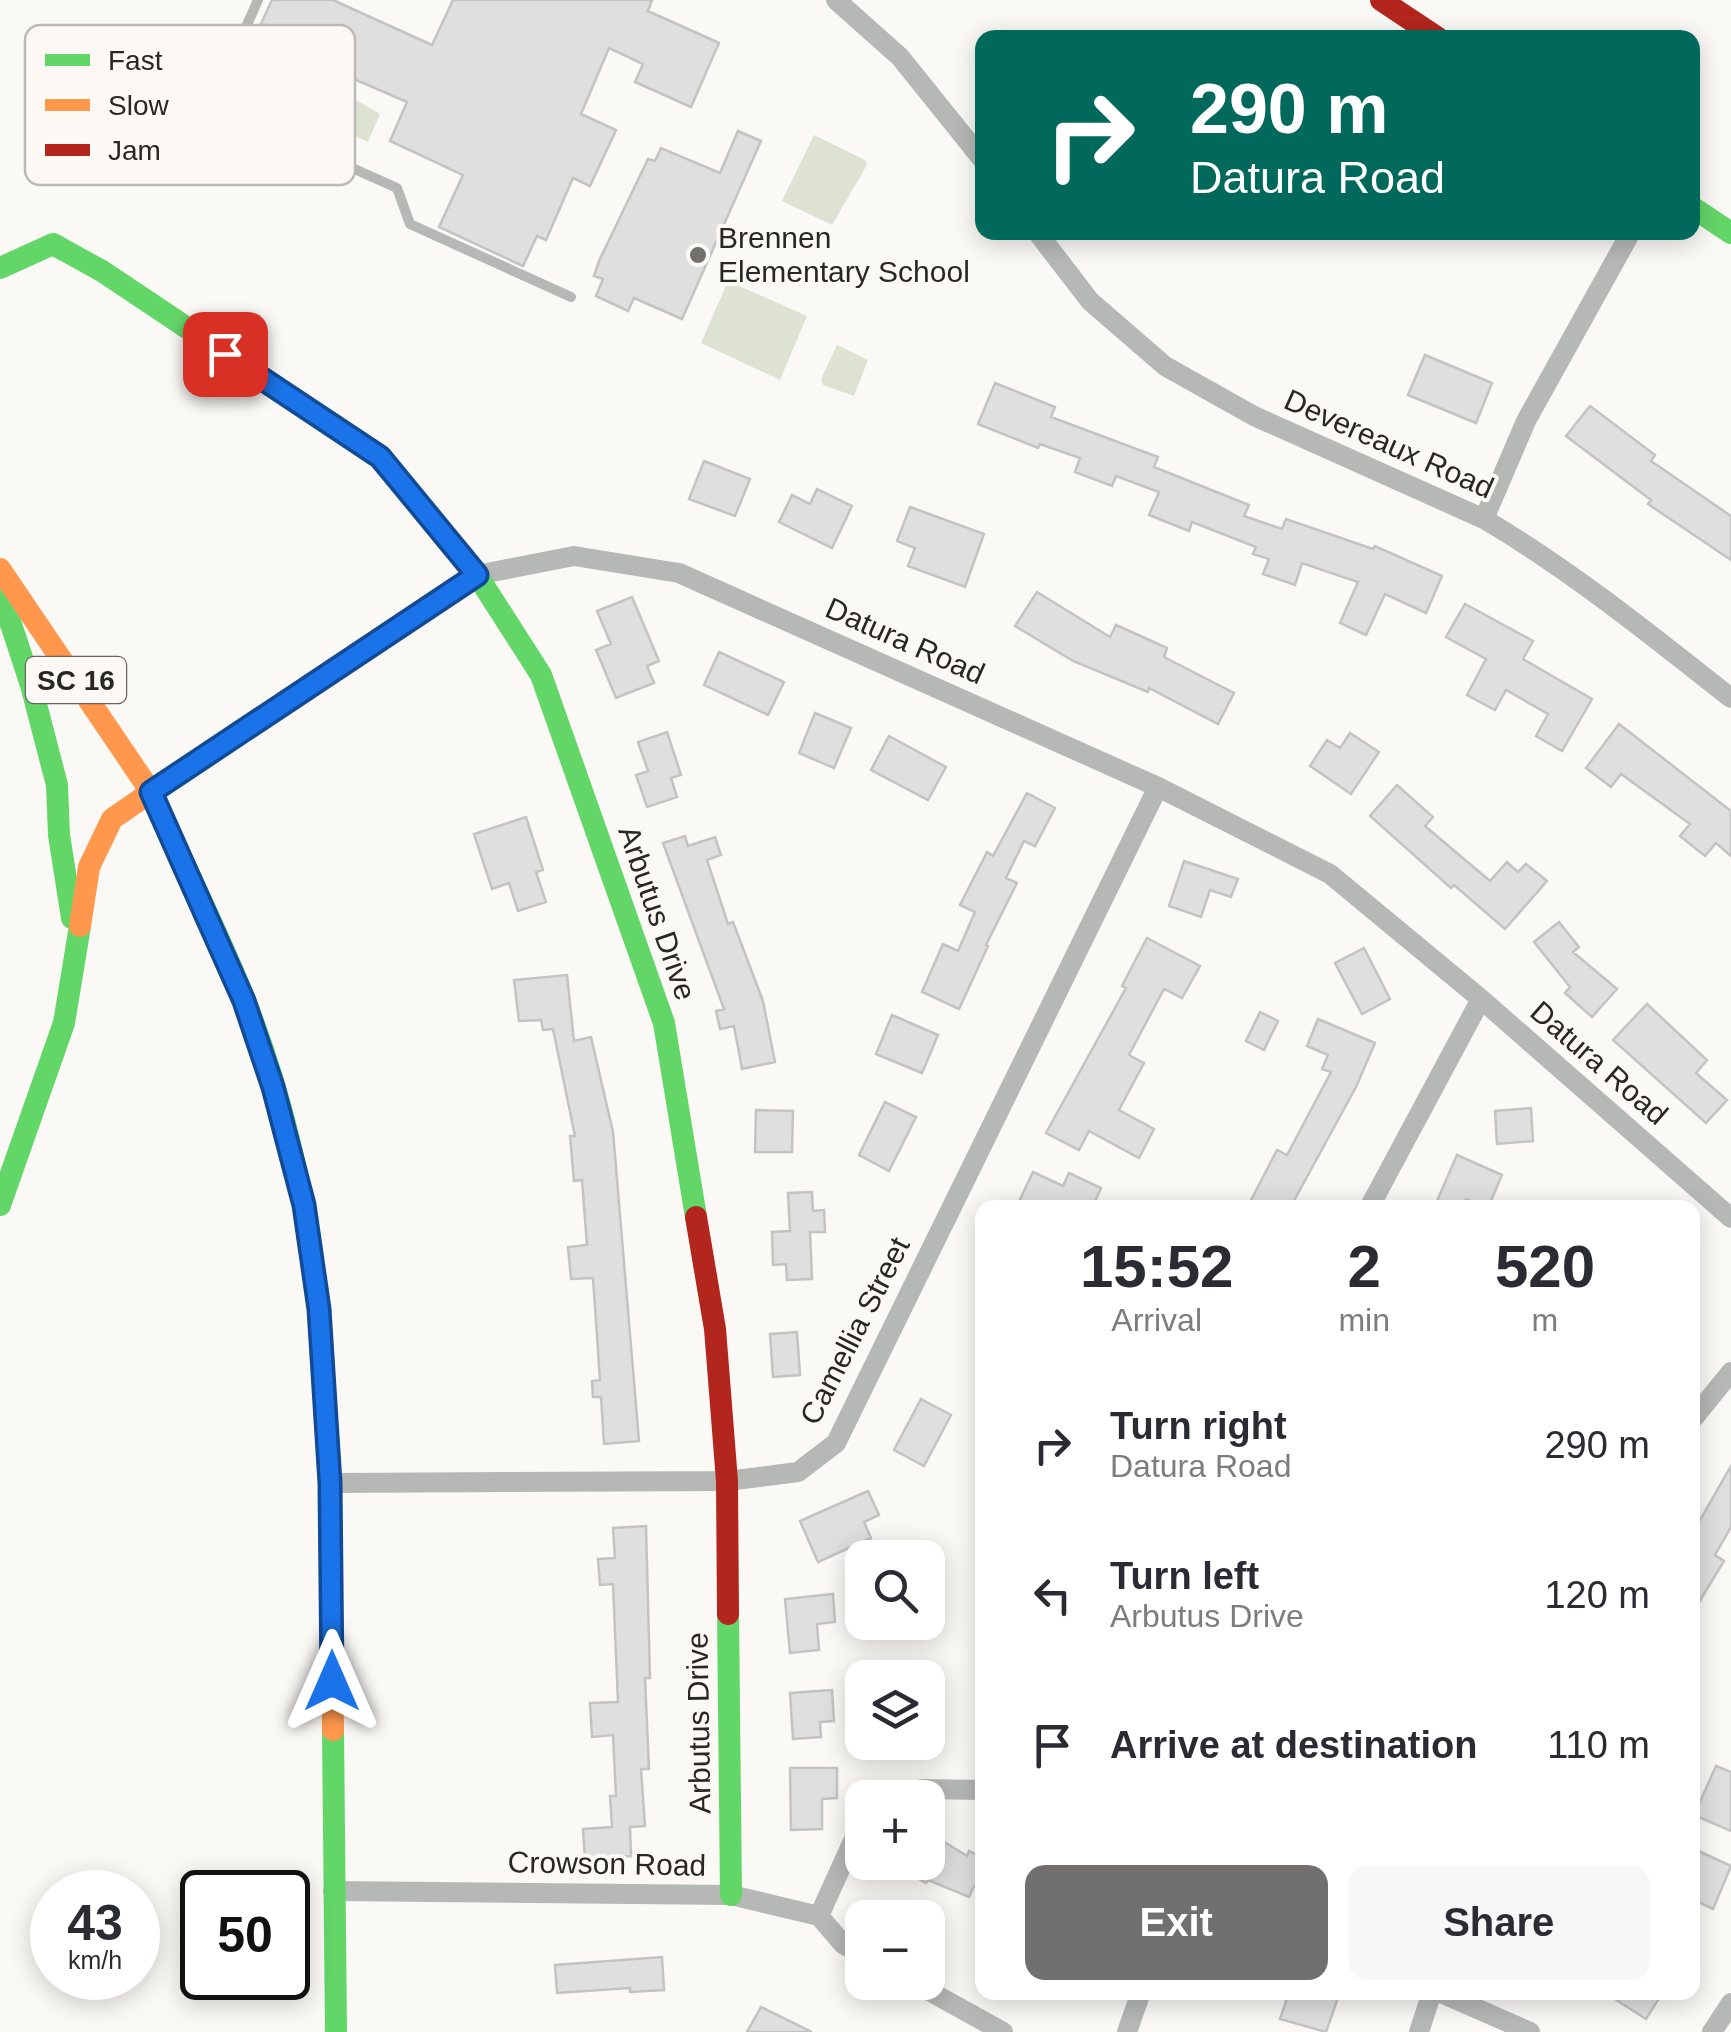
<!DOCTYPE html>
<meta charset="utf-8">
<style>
:root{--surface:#fff;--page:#f7f7f7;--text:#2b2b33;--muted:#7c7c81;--accent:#72706f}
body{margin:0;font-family:Arial,sans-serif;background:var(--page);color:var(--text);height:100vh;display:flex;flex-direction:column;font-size:38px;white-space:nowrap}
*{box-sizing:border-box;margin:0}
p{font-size:32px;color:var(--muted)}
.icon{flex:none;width:55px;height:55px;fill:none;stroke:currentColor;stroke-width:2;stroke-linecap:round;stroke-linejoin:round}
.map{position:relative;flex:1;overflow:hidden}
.sheet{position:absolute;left:975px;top:1200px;width:725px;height:800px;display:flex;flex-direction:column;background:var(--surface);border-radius:20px;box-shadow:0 5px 25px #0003}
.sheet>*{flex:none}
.hud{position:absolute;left:975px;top:30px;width:725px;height:210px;border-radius:20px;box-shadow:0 5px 25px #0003;background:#00695c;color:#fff;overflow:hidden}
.buttons{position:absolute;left:845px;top:1540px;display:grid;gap:20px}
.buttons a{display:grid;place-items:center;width:100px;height:100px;border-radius:20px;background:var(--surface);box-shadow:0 5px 25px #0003;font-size:50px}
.speed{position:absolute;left:30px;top:1870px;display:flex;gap:20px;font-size:50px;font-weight:700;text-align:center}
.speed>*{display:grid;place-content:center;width:130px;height:130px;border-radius:50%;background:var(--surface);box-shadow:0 5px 25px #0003;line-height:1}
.speed small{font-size:25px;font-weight:400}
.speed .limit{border:5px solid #111;border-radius:15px;background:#fff;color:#111}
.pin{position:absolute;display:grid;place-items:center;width:85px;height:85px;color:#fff;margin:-42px;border-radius:20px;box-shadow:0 5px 15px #0006}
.me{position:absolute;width:110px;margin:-55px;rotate:0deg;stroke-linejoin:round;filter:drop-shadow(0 0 8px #0008)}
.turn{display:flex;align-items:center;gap:35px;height:210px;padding:0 50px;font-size:45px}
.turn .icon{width:130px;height:130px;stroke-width:2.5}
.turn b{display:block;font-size:70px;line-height:85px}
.eta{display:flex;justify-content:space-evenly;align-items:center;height:170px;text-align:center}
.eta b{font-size:60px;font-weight:800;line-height:70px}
.primary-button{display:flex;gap:20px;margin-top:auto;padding:20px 50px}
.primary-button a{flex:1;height:115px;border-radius:20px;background:var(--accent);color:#fff;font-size:40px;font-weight:800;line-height:115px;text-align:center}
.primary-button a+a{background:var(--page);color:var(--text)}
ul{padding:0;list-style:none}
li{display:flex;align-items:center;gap:30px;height:150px;padding:0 50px}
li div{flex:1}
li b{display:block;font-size:38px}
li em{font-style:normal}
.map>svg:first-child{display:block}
.green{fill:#dde2d3}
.building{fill:#e0dfdf;stroke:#c4c3c3;stroke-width:2.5}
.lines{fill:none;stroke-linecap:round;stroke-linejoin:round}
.lane{stroke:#b5b8b5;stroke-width:10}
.street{stroke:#b5b8b5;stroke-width:20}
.fast{stroke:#63d668;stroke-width:22}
.slow{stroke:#ff974d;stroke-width:22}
.jam{stroke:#b3261e;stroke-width:22}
.route-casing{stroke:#114b97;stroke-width:25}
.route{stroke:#1a73e8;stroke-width:18}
.poi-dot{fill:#72706f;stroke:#fcf9f5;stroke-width:4}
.labels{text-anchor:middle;stroke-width:8;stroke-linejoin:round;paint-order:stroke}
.shield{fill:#fcf9f5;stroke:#686664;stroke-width:2.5}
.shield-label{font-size:28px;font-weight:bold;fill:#282726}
.poi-label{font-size:30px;fill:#282726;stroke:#fcf9f5;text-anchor:start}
.street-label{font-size:30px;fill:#282726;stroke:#fcf9f5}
.key{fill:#fcf9f5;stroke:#bcbab7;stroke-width:2.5}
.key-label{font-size:28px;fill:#282726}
</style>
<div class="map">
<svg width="1731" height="2032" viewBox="0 0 1731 2032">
<rect width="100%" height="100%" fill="#fbf9f6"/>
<path class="green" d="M 347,95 L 380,114 L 368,142 L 333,126 L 343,97 Z
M 814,135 L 865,160 L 867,165 L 832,225 L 782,201 Z
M 728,281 L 807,316 L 780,380 L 701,343 Z
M 837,345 L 868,360 L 854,396 L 823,385 L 821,379 Z"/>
<path class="building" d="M 272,0 L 333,0 L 432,45 L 453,0 L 652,0 L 648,11 L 719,43 L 691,107 L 635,82 L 643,64 L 609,48 L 581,114 L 616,130 L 590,186 L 573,178 L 546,240 L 537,236 L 523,266 L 439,227 L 463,175 L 390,141 L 407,102 L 301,56 L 284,97 L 237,76 Z
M 738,131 L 761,141 L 682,319 L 634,298 L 628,311 L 596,296 L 603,279 L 594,276 L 599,261 L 648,159 L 655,161 L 661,148 L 720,173 Z
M 1425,355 L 1492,383 L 1476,423 L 1408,395 Z
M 995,383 L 1055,407 L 1051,417 L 1158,457 L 1154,467 L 1249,505 L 1244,516 L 1282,529 L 1286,519 L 1373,549 L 1375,546 L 1442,576 L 1426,613 L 1385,594 L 1366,635 L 1340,623 L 1358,582 L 1302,563 L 1295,585 L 1263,574 L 1269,559 L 1253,554 L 1256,547 L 1192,522 L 1189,531 L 1149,515 L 1159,492 L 1116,476 L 1112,486 L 1075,472 L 1080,458 L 1040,444 L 1038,448 L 978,424 Z
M 1590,406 L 1655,455 L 1651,461 L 1731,516 L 1731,560 L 1648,504 L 1651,500 L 1566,436 Z
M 704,461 L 750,479 L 735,516 L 689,499 Z
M 817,489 L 852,506 L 832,548 L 779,522 L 792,495 L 810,504 Z
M 910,507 L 984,534 L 965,587 L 908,566 L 915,548 L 897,541 Z
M 1037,592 L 1110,637 L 1116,625 L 1167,648 L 1164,657 L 1234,693 L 1218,724 L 1149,688 L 1148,692 L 1073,661 L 1015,626 Z
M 632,597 L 659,661 L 647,666 L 654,683 L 616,698 L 596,650 L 611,644 L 597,611 Z
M 1465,604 L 1533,641 L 1523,659 L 1592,699 L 1562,751 L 1536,736 L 1548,714 L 1506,690 L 1495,710 L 1467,695 L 1486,659 L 1446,637 Z
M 719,652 L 784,682 L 768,715 L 704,685 Z
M 815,713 L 851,728 L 834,768 L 799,753 Z
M 1619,724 L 1731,811 L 1731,856 L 1716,843 L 1705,856 L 1680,836 L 1690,824 L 1621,774 L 1611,787 L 1586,768 Z
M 667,732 L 681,775 L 671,778 L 677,797 L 647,807 L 636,775 L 648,771 L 638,742 Z
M 1350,733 L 1379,752 L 1351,794 L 1310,766 L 1327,740 L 1340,748 Z
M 889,736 L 946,767 L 928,800 L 871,770 Z
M 1397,785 L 1433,817 L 1425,826 L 1490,881 L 1507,862 L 1518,872 L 1526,864 L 1547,881 L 1505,929 L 1454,885 L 1451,888 L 1370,816 Z
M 1027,793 L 1055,808 L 1035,846 L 1024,841 L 1006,878 L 1017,883 L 986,945 L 988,946 L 959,1009 L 922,992 L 943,944 L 958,951 L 975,912 L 960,905 L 987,852 L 993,856 Z
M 526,817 L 543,870 L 536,872 L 546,902 L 518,911 L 509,883 L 492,889 L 474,834 Z
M 685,836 L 688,846 L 715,837 L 721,855 L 707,860 L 728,924 L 733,922 L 763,1001 L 775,1062 L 742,1069 L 734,1026 L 720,1029 L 716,1011 L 724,1009 L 663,843 Z
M 1184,861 L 1238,879 L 1231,897 L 1210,890 L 1201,917 L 1169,906 Z
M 1559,922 L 1579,947 L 1573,952 L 1617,989 L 1592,1017 L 1565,993 L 1570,987 L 1534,942 Z
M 1147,938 L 1200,966 L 1182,998 L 1164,989 L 1129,1055 L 1144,1063 L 1119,1110 L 1154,1129 L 1139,1158 L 1089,1131 L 1079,1150 L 1046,1133 L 1126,988 L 1122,986 Z
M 1364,948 L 1390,999 L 1362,1014 L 1335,963 Z
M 567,975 L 574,1041 L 591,1037 L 613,1132 L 639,1441 L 604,1444 L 601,1397 L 593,1397 L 592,1381 L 600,1380 L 593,1278 L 571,1279 L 568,1247 L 587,1245 L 582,1180 L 574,1181 L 570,1136 L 575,1136 L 553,1029 L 543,1030 L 541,1020 L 519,1021 L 514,980 Z
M 1647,1004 L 1707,1060 L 1696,1073 L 1727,1100 L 1706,1123 L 1613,1040 Z
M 1260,1012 L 1278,1021 L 1264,1050 L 1246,1041 Z
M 892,1015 L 938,1035 L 922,1073 L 876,1054 Z
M 1318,1019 L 1375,1043 L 1356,1087 L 1290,1208 L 1247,1208 L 1277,1150 L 1287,1155 L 1331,1072 L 1322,1069 L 1328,1055 L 1307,1046 Z
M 885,1102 L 916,1117 L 889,1171 L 859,1155 Z
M 1531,1108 L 1533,1141 L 1497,1144 L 1495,1111 Z
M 756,1110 L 793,1111 L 792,1152 L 755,1152 Z
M 1457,1155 L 1502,1175 L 1488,1208 L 1466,1199 L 1462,1208 L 1437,1201 Z
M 1033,1172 L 1063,1186 L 1069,1173 L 1101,1188 L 1092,1208 L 1016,1208 Z
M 812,1192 L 813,1211 L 824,1210 L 825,1232 L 810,1232 L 812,1279 L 787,1280 L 786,1264 L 773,1265 L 772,1232 L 790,1231 L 788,1193 Z
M 797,1332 L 800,1375 L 773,1377 L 770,1334 Z
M 921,1399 L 951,1415 L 924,1466 L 894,1450 Z
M 1731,1466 L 1731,1527 L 1715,1555 L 1724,1561 L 1692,1614 L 1692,1534 Z
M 868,1491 L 879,1515 L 864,1522 L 871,1538 L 818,1562 L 800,1521 Z
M 646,1526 L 650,1678 L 645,1678 L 649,1769 L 641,1769 L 645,1826 L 630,1827 L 631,1856 L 585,1859 L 583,1829 L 612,1827 L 610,1796 L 616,1796 L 613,1735 L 592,1737 L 590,1703 L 618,1702 L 613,1584 L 600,1585 L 598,1559 L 615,1558 L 613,1528 Z
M 833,1594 L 835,1622 L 817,1624 L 819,1650 L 790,1653 L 785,1599 Z
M 832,1690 L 834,1721 L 820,1722 L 821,1737 L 793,1739 L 790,1693 Z
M 1716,1766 L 1731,1772 L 1731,1831 L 1694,1815 Z
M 790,1768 L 837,1768 L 837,1798 L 822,1799 L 822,1829 L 791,1830 Z
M 928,1832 L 967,1856 L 969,1851 L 982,1857 L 982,1889 L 974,1886 L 969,1897 L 928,1880 L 926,1883 L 889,1862 L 928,1862 Z
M 1692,1848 L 1731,1866 L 1713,1909 L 1692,1899 Z
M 662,1957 L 664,1990 L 630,1992 L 630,1988 L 557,1993 L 555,1965 Z
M 1289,1992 L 1340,1992 L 1326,2032 L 1280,2019 Z
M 1604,1992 L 1663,1992 L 1646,2019 Z
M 761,2007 L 812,2032 L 747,2032 Z"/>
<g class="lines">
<path class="lane" d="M 258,0 L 211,105 L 397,188 L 410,224 L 571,297"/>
<path class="street" d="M 836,0 L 900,57 L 982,159
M 1037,232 L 1090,301 L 1165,366 L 1254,416 L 1484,519 C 1572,571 1651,635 1731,698
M 1484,519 L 1526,421 L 1631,232
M 151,792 L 477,575 L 574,556 L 679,573 L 1158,787 L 1330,874 L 1481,999 L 1731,1218
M 1369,1208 L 1481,999
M 1692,1420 L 1731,1372
M 330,1483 L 727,1481 L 798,1472 L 836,1443 L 1158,787
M 892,1798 L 922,1789 L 982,1790
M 333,1891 L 731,1895 L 819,1916 L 843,1944 L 862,1955
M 819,1916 L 862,1821
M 913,1982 L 1003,2032
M 1439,1992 L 1530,2032
M 1127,2032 L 1141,1992
M 1419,2032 L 1432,1992
M 1712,2032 L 1731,2003"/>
<path class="fast" d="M 1692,207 L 1731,233
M 0,268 L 53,244 L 102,271 L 380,457 L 477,575 L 541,675 L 664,1023 L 696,1217
M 0,591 L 31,685 L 57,785 L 59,835 L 72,918
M 151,792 C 182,861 217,930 245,1000 C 290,1115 315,1240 322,1363
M 0,1205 L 64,1023 L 80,926
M 728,1614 L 731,1895
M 333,1730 L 336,2032"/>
<path class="slow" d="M 0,569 L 151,792 L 112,819 L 89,867 L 80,926
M 322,1363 L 330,1483 L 333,1730"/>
<path class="jam" d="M 1381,0 L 1438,38
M 696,1217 L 715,1329 L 727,1481 L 728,1614"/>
</g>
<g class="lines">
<defs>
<path id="route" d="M 225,354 L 380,457 L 477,575 L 151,792 L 244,1001 L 273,1087 L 304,1205 L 319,1309 L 330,1483 L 332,1681"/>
</defs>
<use href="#route" class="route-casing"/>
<use href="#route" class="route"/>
</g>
<circle class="poi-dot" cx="698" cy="255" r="10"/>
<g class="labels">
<rect class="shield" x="26" y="657" width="100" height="46" rx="8"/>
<g class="shield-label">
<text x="76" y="690">SC 16</text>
</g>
<g class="poi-label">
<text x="718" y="248">Brennen<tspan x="718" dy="34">Elementary School</tspan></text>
</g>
<g class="street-label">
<text transform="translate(1389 444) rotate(24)" y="10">Devereaux Road</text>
<text transform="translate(905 641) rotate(24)" y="10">Datura Road</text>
<text transform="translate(657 913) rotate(71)" y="10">Arbutus Drive</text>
<text transform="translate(1599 1063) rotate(41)" y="10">Datura Road</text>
<text transform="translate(855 1331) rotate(-63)" y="10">Camellia Street</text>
<text transform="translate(699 1723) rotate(-91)" y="10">Arbutus Drive</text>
<text transform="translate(607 1864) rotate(1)" y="10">Crowson Road</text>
</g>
</g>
<rect x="25" y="25" width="330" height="160" rx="15" class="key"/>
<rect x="45" y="54" width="45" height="12" fill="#63d668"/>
<rect x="45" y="99" width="45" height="12" fill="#ff974d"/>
<rect x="45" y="144" width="45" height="12" fill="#b3261e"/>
<g class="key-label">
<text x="108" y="70">Fast</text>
<text x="108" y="115">Slow</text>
<text x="108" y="160">Jam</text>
</g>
</svg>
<div class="buttons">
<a><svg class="icon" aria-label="search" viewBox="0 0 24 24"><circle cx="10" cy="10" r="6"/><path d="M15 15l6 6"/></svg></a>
<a><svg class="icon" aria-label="layers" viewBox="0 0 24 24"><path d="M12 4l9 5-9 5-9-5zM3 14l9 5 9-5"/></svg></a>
<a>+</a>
<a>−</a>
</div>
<div class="speed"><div>43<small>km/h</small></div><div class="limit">50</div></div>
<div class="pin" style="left:225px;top:354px;background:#d93025"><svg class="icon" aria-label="arrive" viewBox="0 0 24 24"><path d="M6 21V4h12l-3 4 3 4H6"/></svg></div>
<svg class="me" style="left:332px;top:1681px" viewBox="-20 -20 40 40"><path d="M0-17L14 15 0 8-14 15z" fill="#1a73e8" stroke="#fff" stroke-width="4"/></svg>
<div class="hud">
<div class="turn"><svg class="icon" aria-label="right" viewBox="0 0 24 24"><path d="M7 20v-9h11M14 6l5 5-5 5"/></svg><div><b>290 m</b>Datura Road</div></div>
</div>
<section class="sheet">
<div class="eta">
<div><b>15:52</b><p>Arrival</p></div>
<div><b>2</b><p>min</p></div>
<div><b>520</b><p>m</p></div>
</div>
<ul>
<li><svg class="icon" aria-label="right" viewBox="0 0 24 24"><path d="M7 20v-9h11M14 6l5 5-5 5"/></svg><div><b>Turn right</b><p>Datura Road</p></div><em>290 m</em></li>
<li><svg class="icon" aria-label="left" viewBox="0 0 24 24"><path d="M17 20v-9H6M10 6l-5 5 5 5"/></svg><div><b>Turn left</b><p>Arbutus Drive</p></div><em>120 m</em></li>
<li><svg class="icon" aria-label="arrive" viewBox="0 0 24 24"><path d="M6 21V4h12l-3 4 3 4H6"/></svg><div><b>Arrive at destination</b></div><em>110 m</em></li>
</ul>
<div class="primary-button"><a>Exit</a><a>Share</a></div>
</section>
</div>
